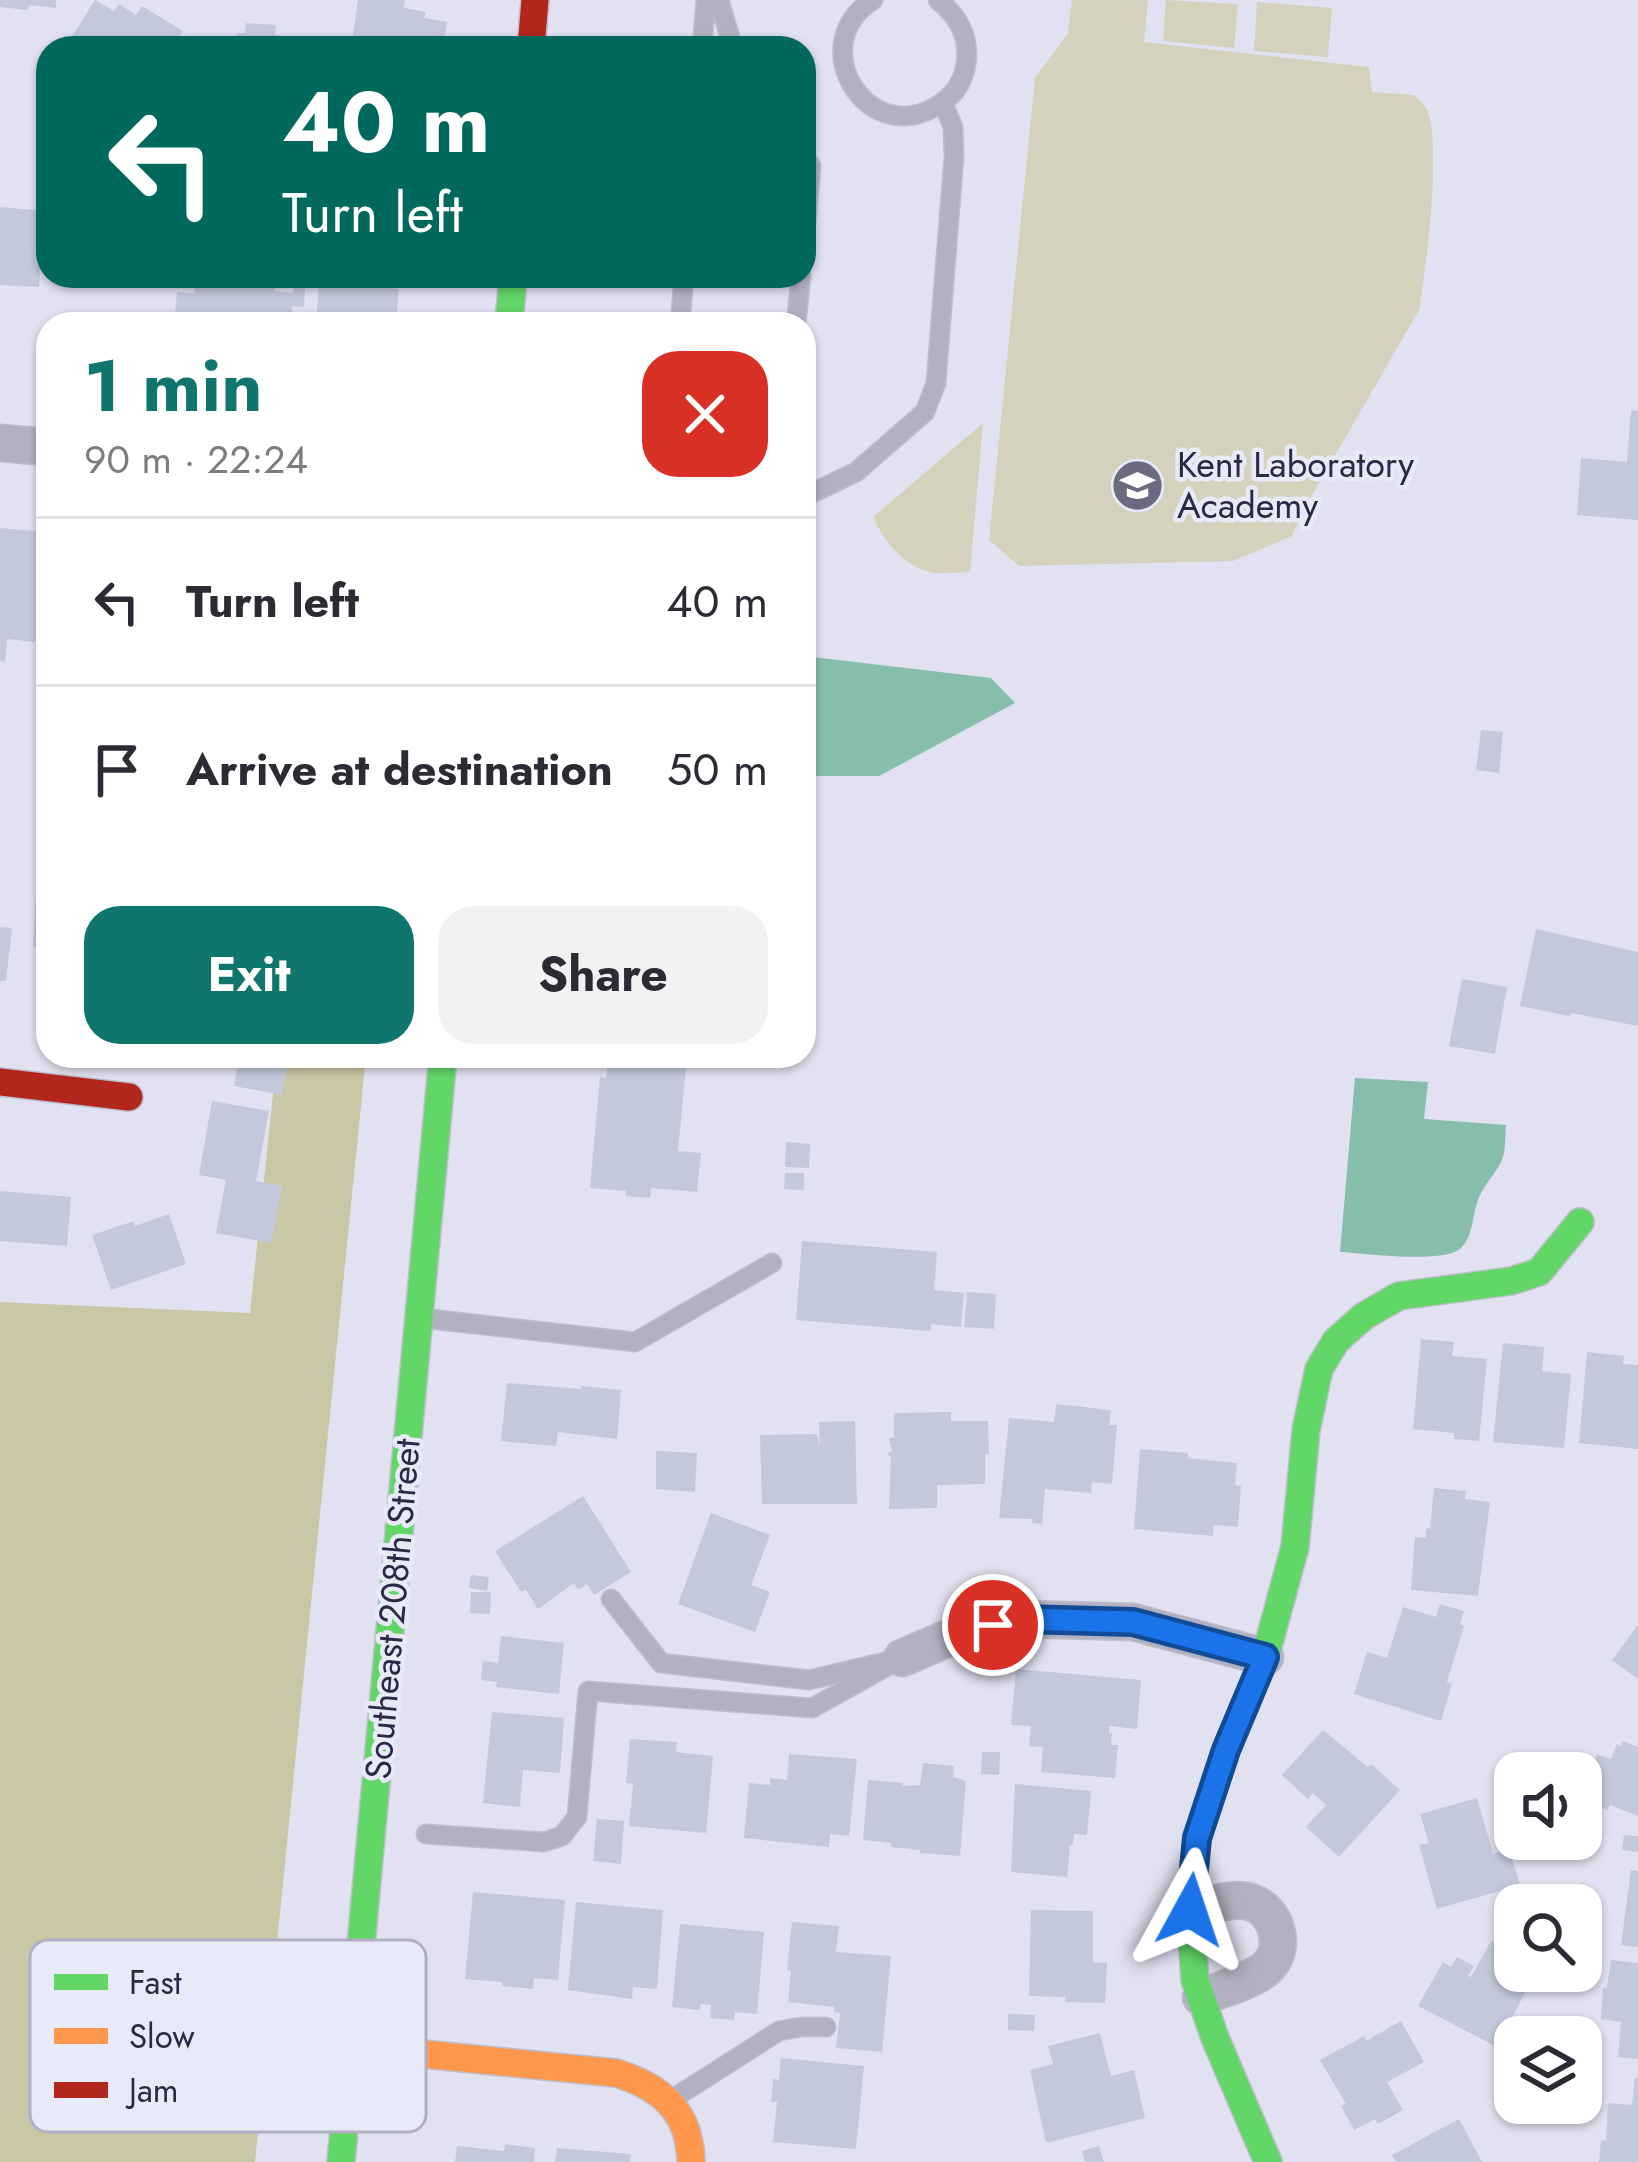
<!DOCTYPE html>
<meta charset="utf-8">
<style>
:root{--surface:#fff;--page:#f2f2f3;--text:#2b2b33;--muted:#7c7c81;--line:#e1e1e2;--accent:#0f766e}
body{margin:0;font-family:Jost,sans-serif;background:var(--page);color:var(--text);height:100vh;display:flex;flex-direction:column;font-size:45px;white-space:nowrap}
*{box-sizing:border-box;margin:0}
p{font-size:39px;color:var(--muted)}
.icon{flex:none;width:66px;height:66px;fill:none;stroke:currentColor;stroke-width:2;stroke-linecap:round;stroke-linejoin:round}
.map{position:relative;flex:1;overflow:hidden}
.drawer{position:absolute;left:36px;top:312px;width:780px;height:756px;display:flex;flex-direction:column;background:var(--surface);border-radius:36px;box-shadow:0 3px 9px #0004}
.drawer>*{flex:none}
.banner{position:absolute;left:36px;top:36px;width:780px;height:252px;border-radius:36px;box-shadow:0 3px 9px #0004;background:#00695c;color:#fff;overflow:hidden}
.tools{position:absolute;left:1494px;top:1752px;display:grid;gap:24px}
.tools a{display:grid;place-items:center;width:108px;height:108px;border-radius:24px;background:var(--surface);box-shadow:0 3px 9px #0004;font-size:60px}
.pin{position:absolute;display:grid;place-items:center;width:102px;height:102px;color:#fff;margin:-51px;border:6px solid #fff;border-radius:50%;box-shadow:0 3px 12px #0007}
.me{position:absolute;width:132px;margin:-66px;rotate:5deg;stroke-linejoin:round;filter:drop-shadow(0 0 9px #0008)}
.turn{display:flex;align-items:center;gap:42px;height:252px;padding:0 48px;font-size:54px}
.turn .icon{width:156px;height:156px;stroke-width:2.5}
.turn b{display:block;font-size:84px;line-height:102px}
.round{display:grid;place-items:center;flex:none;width:126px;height:126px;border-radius:36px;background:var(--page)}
.headline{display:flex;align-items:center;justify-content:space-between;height:204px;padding:0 48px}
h1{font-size:72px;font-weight:700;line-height:90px;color:var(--accent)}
.button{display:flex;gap:24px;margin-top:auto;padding:24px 48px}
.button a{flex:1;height:138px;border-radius:36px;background:var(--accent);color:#fff;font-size:48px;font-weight:700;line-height:138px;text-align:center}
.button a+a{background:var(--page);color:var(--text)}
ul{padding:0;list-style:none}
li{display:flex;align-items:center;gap:36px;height:168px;padding:0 48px;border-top:3px solid var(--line)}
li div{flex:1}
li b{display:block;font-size:45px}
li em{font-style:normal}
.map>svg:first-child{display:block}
.green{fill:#d4d2bd}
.forest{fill:#cac7a7}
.water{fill:#87beab}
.building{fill:#c3c9db}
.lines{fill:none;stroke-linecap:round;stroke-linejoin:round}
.lane-casing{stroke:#bebecd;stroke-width:21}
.street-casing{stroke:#bebecd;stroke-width:39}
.fast-casing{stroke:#bebecd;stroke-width:30}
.slow-casing{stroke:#bebecd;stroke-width:30}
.jam-casing{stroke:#bebecd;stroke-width:30}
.lane{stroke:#b1b1c1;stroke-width:18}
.street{stroke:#b1b1c1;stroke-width:36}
.fast{stroke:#63d668;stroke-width:27}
.slow{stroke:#ff974d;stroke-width:27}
.jam{stroke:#b3261e;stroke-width:27}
.route-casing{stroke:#114b97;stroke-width:30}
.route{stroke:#1a73e8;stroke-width:21}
.labels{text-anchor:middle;stroke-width:9;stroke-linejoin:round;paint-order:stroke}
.poi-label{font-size:36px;fill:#2b2a45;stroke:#e9eaf8;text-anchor:start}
.street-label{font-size:36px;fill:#2b2a45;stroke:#e9eaf8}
.key{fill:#e9eaf8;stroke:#b0b0c2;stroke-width:3}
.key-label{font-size:33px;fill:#2b2a45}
</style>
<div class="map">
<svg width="1638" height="2162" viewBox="0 0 1638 2162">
<rect width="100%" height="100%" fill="#e1e1f1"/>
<path class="green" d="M 1072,0 L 1148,0 L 1144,42 L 1369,67 L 1372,92 L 1414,95 C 1418,100 1424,104 1427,110 C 1442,142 1426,272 1419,310 L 1307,504 L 1292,536 L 1233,561 L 1019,566 L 989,540 L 1035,78 L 1068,33 Z
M 1166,0 L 1238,4 L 1234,48 L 1163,41 Z
M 1257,2 L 1332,8 L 1328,57 L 1254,51 Z
M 983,423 L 970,572 C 958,572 941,575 929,572 C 902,564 884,541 873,517 Z"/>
<path class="forest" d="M 277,1056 L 366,1056 L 255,2162 L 0,2162 L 0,1302 L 250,1313 Z"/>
<path class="water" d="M 804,656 L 991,678 L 1015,703 L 879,776 L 804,776 Z
M 1355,1078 L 1428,1082 L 1424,1119 L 1506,1125 C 1505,1135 1506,1153 1501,1162 C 1494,1176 1482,1186 1477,1203 C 1472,1218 1473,1235 1462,1247 C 1446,1265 1365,1253 1340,1252 Z"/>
<path class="building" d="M 0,0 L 56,0 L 56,8 L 29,5 L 28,10 L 0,7 Z
M 95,0 L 114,11 L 119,4 L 136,15 L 142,6 L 183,31 L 172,48 L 65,48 Z
M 358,0 L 405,0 L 404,8 L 426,12 L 424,18 L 447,22 L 443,48 L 393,48 L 352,41 Z
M 246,23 L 276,25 L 275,35 L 297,37 L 296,48 L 204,48 L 205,37 L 236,40 L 237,33 L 245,33 Z
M 0,207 L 45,211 L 39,287 L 0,285 Z
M 320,276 L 353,276 L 352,285 L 399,289 L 396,324 L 341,324 L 341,321 L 316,319 Z
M 196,281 L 243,287 L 244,281 L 275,285 L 274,291 L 293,293 L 294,287 L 305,288 L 304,307 L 292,306 L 291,324 L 174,324 L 177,292 L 194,293 Z
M 1631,410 L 1638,411 L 1638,520 L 1577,515 L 1581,458 L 1627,462 Z
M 0,528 L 46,532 L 36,642 L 7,639 L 5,662 L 0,661 Z
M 1481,730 L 1503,732 L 1499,773 L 1476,770 Z
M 38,855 L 48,856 L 48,948 L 33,947 Z
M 0,927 L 12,928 L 6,981 L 0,981 Z
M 1536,929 L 1638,952 L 1638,1026 L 1572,1013 L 1569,1016 L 1520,1006 Z
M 1462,979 L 1507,987 L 1495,1054 L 1449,1046 Z
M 239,1056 L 278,1056 L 278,1058 L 288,1061 L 282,1095 L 234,1086 Z
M 608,1061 L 686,1068 L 678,1151 L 701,1153 L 697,1192 L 651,1188 L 650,1198 L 626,1196 L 626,1191 L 590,1188 L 600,1077 L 606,1078 Z
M 212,1101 L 269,1111 L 256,1181 L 282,1186 L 271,1243 L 216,1233 L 226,1180 L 199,1175 Z
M 786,1142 L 810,1144 L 809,1168 L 785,1167 Z
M 785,1173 L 804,1173 L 804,1190 L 784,1189 Z
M 0,1191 L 71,1197 L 67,1246 L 0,1241 Z
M 169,1214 L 186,1264 L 111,1290 L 92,1235 L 134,1221 L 135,1226 Z
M 802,1241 L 937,1252 L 934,1290 L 964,1293 L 961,1327 L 931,1324 L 931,1331 L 796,1320 Z
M 967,1292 L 996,1294 L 994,1329 L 964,1327 Z
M 1421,1339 L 1454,1342 L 1452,1356 L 1487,1359 L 1479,1441 L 1454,1439 L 1454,1433 L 1413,1429 Z
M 1503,1343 L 1544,1347 L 1542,1371 L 1571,1374 L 1564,1448 L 1493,1442 Z
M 1587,1352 L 1624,1356 L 1623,1364 L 1638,1365 L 1638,1449 L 1579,1443 Z
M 507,1383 L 581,1389 L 581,1386 L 621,1390 L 617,1439 L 558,1432 L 556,1446 L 501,1441 Z
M 1056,1404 L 1111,1410 L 1109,1425 L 1117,1425 L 1112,1484 L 1092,1482 L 1091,1493 L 1045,1489 L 1042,1524 L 1032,1523 L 1033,1519 L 999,1518 L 1009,1418 L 1054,1422 Z
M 951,1412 L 951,1421 L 988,1421 L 989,1454 L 985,1454 L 985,1484 L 937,1485 L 937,1508 L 889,1509 L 891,1456 L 889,1456 L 888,1452 L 892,1452 L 889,1438 L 894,1438 L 894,1413 Z
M 855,1421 L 857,1504 L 762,1504 L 760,1435 L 817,1434 L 820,1447 L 819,1422 Z
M 1140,1449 L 1188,1453 L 1188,1458 L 1237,1463 L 1235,1485 L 1241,1486 L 1238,1527 L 1214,1525 L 1213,1536 L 1134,1529 Z
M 656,1451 L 697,1453 L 695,1492 L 656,1489 Z
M 1434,1488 L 1466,1491 L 1465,1499 L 1490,1502 L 1478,1596 L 1411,1590 L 1415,1537 L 1426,1538 L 1426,1528 L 1430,1529 Z
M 583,1496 L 631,1572 L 594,1595 L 587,1584 L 578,1590 L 574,1583 L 538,1609 L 526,1590 L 521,1592 L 495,1551 Z
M 711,1513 L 770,1535 L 751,1585 L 770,1592 L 755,1632 L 678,1604 Z
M 471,1575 L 489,1577 L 487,1591 L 469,1588 Z
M 471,1592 L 491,1592 L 490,1614 L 470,1613 Z
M 1440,1604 L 1464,1611 L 1460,1624 L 1464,1626 L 1447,1682 L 1452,1684 L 1441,1721 L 1354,1694 L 1367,1652 L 1387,1658 L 1403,1607 L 1436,1617 Z
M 1638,1625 L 1638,1679 L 1612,1660 Z
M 501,1636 L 564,1643 L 559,1694 L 496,1687 L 497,1682 L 481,1680 L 483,1661 L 498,1663 Z
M 1016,1669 L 1141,1680 L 1137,1729 L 1109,1726 L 1109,1733 L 1112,1733 L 1111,1745 L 1118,1745 L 1115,1778 L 1041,1772 L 1043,1747 L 1029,1746 L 1031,1726 L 1011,1725 Z
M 492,1712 L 564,1718 L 560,1773 L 523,1770 L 520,1807 L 483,1803 Z
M 1323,1730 L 1368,1767 L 1371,1764 L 1400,1790 L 1339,1857 L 1306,1827 L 1326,1805 L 1313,1793 L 1308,1799 L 1282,1775 Z
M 630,1739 L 677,1742 L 676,1752 L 713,1756 L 706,1833 L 629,1826 L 633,1784 L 626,1783 Z
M 1623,1741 L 1638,1747 L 1638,1816 L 1610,1805 L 1607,1810 L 1581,1799 L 1581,1792 L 1597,1754 L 1611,1759 L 1617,1744 L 1621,1746 Z
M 982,1752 L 1000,1752 L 999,1775 L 981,1774 Z
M 789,1754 L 857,1759 L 849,1836 L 830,1834 L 829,1847 L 744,1838 L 749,1783 L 770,1785 L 770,1778 L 787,1780 Z
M 923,1763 L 954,1766 L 953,1777 L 966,1781 L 960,1856 L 920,1853 L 920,1850 L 891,1847 L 891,1843 L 863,1840 L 868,1780 L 903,1783 L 903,1786 L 920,1785 Z
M 1015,1784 L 1091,1791 L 1087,1835 L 1074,1834 L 1073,1845 L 1070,1845 L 1067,1877 L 1011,1872 Z
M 1477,1798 L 1493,1854 L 1509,1849 L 1520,1885 L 1437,1909 L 1419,1845 L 1429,1843 L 1420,1814 Z
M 597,1819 L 624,1821 L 621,1864 L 593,1861 Z
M 1624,1835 L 1638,1836 L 1638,1852 L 1622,1850 Z
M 1631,1870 L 1638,1871 L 1638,1947 L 1621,1945 Z
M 473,1892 L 565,1900 L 558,1980 L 534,1978 L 533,1989 L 502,1986 L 502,1982 L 465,1979 Z
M 576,1902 L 663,1910 L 657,1989 L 633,1987 L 632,1999 L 568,1990 Z
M 1031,1910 L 1093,1911 L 1093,1963 L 1107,1962 L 1105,2003 L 1065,2002 L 1066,1997 L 1029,1996 Z
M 792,1922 L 839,1926 L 836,1952 L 891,1956 L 882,2052 L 836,2048 L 840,2013 L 834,2012 L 834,2007 L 788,2002 L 791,1971 L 787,1970 Z
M 680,1924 L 764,1932 L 757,2014 L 735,2012 L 734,2020 L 710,2018 L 711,2005 L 701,2004 L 700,2010 L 672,2007 Z
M 1491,1941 L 1515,1955 L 1515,1971 L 1532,1971 L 1524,1985 L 1528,1987 L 1497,2047 L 1418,2006 L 1443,1962 L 1451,1967 L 1457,1957 L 1474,1966 L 1468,1976 L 1471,1977 Z
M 1611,1960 L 1638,1963 L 1638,2059 L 1618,2057 L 1621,2022 L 1601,2019 L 1603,1988 L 1607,1988 Z
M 1008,2014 L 1035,2015 L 1034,2031 L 1008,2030 Z
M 1401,2021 L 1424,2062 L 1387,2082 L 1403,2110 L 1378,2124 L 1375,2119 L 1354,2130 L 1341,2106 L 1346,2104 L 1320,2060 L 1364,2036 L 1366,2041 Z
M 1100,2033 L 1111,2076 L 1134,2070 L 1145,2118 L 1046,2143 L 1030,2070 L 1053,2064 L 1048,2046 Z
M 781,2058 L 864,2066 L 856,2149 L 773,2142 L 777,2102 L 771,2102 L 773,2079 L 779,2080 Z
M 1635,2078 L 1638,2078 L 1638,2162 L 1599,2162 L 1601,2140 L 1606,2141 L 1608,2103 L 1632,2105 Z
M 1459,2119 L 1482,2162 L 1396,2162 L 1392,2155 Z
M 505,2144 L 535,2148 L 534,2162 L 455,2162 L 457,2146 L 504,2151 Z
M 1099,2146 L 1104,2162 L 1085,2162 L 1082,2151 Z
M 557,2148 L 631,2154 L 630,2162 L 555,2162 Z"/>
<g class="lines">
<defs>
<path id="lane" d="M 719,0 L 733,48
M 873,0 C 804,43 865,147 935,107 C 952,98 963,83 966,64 C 970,37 958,16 938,0
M 702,48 L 706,0
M 804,158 L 811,166 L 804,243
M 680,324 L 684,276
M 796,324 L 801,276
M 804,497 L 856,472 L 925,412 L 936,383 L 954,156 L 953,127 L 943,103
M 430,1319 L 635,1342 L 772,1263
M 426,1834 L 544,1842 L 562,1836 L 577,1817 L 588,1691 L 812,1708 L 902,1658 L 809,1680 L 661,1663 L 611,1599
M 674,2098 L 779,2031 L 801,2027 L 826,2027"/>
<path id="street" d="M 0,443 L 48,447
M 902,1658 L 965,1631 L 1022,1619 L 1133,1622 L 1265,1657
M 1190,1909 C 1207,1906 1230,1898 1247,1901 C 1278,1908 1289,1951 1264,1970 C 1247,1983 1221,1989 1201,1997"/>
<path id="fast" d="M 509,324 L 513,276
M 341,2162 L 443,1056
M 1268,2162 L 1215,2038 L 1195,1980 L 1190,1909 L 1197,1838 L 1226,1750 L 1265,1657 L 1295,1547 L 1306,1430 L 1319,1369 L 1336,1341 L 1364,1316 L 1399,1296 L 1511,1281 L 1539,1272 L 1580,1222"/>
<path id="slow" d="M 352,2047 L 616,2073 C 661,2087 690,2111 691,2162"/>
<path id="jam" d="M 531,48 L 535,0
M 0,1082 L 129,1097"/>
</defs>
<use href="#lane" class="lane-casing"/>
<use href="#street" class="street-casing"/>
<use href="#fast" class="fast-casing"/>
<use href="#slow" class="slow-casing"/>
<use href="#jam" class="jam-casing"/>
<use href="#lane" class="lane"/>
<use href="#street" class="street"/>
<use href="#fast" class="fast"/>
<use href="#slow" class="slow"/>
<use href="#jam" class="jam"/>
</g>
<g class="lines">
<defs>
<path id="route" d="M 993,1625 L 1022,1619 L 1133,1622 L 1265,1657 L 1226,1750 L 1197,1838 L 1190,1910"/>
</defs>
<use href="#route" class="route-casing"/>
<use href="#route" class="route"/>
</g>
<defs>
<symbol id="school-disc" viewBox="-11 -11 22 22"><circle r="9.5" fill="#6b6a81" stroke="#e9eaf8"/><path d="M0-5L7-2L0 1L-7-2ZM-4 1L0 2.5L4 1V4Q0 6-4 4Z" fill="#fff"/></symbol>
</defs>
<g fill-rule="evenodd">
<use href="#school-disc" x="1108" y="456" width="59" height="59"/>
</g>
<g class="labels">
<g class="poi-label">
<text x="1177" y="477">Kent Laboratory<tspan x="1177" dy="41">Academy</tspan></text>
</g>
<g class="street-label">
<text transform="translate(392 1609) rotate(-85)" y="13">Southeast 208th Street</text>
</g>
</g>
<rect x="30" y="1940" width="396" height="192" rx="18" class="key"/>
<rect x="54" y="1974" width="54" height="16" fill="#63d668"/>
<rect x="54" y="2028" width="54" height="16" fill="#ff974d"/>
<rect x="54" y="2082" width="54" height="16" fill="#b3261e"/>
<g class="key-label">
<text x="129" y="1994">Fast</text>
<text x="129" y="2048">Slow</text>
<text x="129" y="2102">Jam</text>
</g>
</svg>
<div class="tools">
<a><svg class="icon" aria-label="sound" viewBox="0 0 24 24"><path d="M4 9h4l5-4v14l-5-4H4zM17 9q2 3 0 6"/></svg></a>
<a><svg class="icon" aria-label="search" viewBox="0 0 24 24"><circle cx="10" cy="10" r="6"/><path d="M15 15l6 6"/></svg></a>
<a><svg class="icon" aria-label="layers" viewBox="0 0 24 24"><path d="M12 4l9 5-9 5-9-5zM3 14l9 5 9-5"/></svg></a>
</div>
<div class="pin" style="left:993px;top:1625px;background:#d93025"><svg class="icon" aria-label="arrive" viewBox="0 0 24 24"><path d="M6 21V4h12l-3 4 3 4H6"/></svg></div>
<svg class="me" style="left:1190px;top:1910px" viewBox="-20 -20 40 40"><path d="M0-17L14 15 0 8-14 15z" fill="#1a73e8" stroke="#fff" stroke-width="4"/></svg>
<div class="banner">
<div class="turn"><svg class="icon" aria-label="left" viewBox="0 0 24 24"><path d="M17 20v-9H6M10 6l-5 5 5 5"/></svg><div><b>40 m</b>Turn left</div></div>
</div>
<section class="drawer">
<div class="headline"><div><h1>1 min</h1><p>90 m · 22:24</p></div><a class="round" style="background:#d93025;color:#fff"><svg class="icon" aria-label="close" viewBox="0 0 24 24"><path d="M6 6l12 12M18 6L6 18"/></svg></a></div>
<ul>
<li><svg class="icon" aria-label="left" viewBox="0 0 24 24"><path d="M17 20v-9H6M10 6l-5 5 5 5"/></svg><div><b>Turn left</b></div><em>40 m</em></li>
<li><svg class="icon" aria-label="arrive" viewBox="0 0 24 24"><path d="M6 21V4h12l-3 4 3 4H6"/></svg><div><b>Arrive at destination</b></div><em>50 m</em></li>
</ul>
<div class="button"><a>Exit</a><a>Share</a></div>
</section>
</div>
